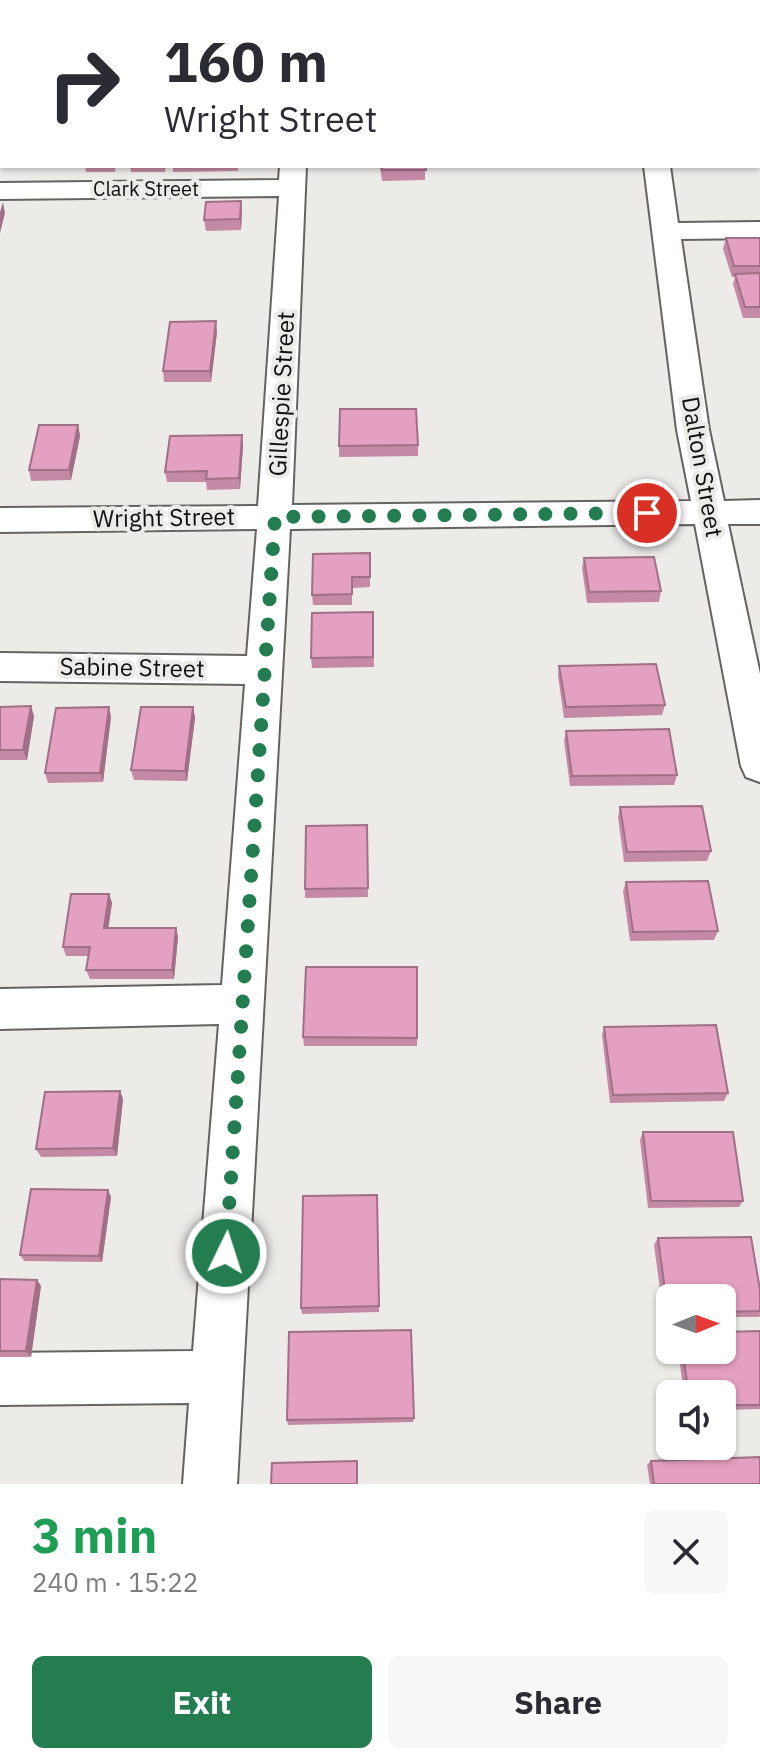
<!DOCTYPE html>
<meta charset="utf-8">
<style>
:root{--surface:#fff;--page:#f7f7f7;--text:#2b2b33;--muted:#7c7c81;--accent:#237d51}
body{margin:0;font-family:"IBM Plex Sans",sans-serif;background:var(--page);color:var(--text);height:100vh;display:flex;flex-direction:column;font-size:30px;white-space:nowrap}
*{box-sizing:border-box;margin:0}
p{font-size:26px;color:var(--muted)}
.icon{flex:none;width:44px;height:44px;fill:none;stroke:currentColor;stroke-width:2;stroke-linecap:round;stroke-linejoin:round}
.map{position:relative;height:1484px;overflow:hidden}
.panel{display:flex;flex-direction:column;background:var(--surface);flex:1}
.panel>*{flex:none}
.guide{position:absolute;left:0px;top:0px;width:760px;height:168px;box-shadow:0 2px 6px #0004;background:#fff;color:var(--text);overflow:hidden}
.needle{width:52px;rotate:89deg}
.fabs{position:absolute;left:656px;top:1284px;display:grid;gap:16px}
.fabs a{display:grid;place-items:center;width:80px;height:80px;border-radius:12px;background:var(--surface);box-shadow:0 2px 6px #0004;font-size:40px}
.pin{position:absolute;display:grid;place-items:center;width:68px;height:68px;color:#fff;margin:-34px;border:4px solid #fff;border-radius:50%;box-shadow:0 2px 8px #0007}
.me{position:absolute;width:88px;margin:-44px;rotate:4deg;stroke-linejoin:round;filter:drop-shadow(0 0 6px #0008)}
.turn{display:flex;align-items:center;gap:28px;height:168px;padding:0 32px;font-size:36px}
.turn .icon{width:104px;height:104px;stroke-width:2.5}
.turn b{display:block;font-size:56px;line-height:68px}
.round{display:grid;place-items:center;flex:none;width:84px;height:84px;border-radius:12px;background:var(--page)}
.overview{display:flex;align-items:center;justify-content:space-between;height:136px;padding:0 32px}
h1{font-size:48px;font-weight:700;line-height:60px;color:#1e9e55}
.button{display:flex;gap:16px;margin-top:auto;padding:16px 32px}
.button a{flex:1;height:92px;border-radius:12px;background:var(--accent);color:#fff;font-size:32px;font-weight:700;line-height:92px;text-align:center}
.button a+a{background:var(--page);color:var(--text)}
.map>svg:first-child{display:block}
.lines{fill:none;stroke-linecap:round;stroke-linejoin:round}
.street-casing{stroke:#656360;stroke-width:4}
.street{fill:#fff;fill-rule:evenodd}
.wall{fill:#c48aa5}
.shaded-wall{fill:#a07086}
.building{fill:#e4a0c0;stroke:#a07086;stroke-width:2}
.route{stroke:#237d51;stroke-width:14;stroke-dasharray:0 25.2}
.labels{text-anchor:middle;stroke-width:8;stroke-linejoin:round;paint-order:stroke}
.far-street-label{font-size:20px;fill:#10100e;stroke:#edebe8}
.street-label{font-size:24px;fill:#10100e;stroke:#edebe8}
</style>
<div class="map">
<svg width="760" height="1484" viewBox="0 0 760 1484">
<rect width="100%" height="100%" fill="#edebe8"/>
<g class="lines">
<defs>
<path id="street" d="M 284,0 L 306,0 L 306,2 L 284,2 Z
M 616,0 L 638,0 L 639,2 L 617,2 Z
M 0,46 L 2,46 L 2,60 L 0,60 Z
M 758,47 L 760,47 L 760,61 L 758,61 Z
M 280,166 L 306,166 L 292,505 L 691,501 L 677,430 L 644,166 L 670,166 L 678,223 L 760,222 L 760,238 L 681,239 L 709,430 L 724,501 L 760,500 L 760,524 L 728,524 L 760,674 L 760,782 L 746,777 L 741,766 L 695,524 L 290,529 L 237,1484 L 183,1484 L 189,1403 L 0,1405 L 0,1353 L 193,1351 L 219,1024 L 0,1029 L 0,989 L 222,985 L 245,684 L 0,681 L 0,653 L 247,656 L 257,529 L 0,532 L 0,508 L 258,506 L 279,196 L 0,199 L 0,183 L 279,180 Z"/>
</defs>
<use href="#street" class="street-casing"/>
<use href="#street" class="street"/>
</g>
<path class="wall" d="M 674,0 L 712,0 L 712,2 L 674,2 Z
M 85,166 L 116,166 L 115,172 L 86,172 Z
M 130,166 L 166,166 L 165,172 L 131,172 Z
M 173,166 L 238,166 L 238,171 L 173,172 Z
M 380,166 L 425,166 L 425,180 L 382,181 Z
M 242,212 L 241,230 L 206,231 L 204,220 Z
M 726,238 L 760,238 L 760,318 L 743,318 L 733,284 L 735,277 L 732,277 L 723,249 Z
M 217,332 L 211,382 L 164,382 L 163,371 Z
M 340,409 L 418,445 L 418,456 L 339,457 Z
M 78,425 L 80,436 L 71,480 L 31,481 L 29,470 Z
M 243,446 L 240,489 L 207,490 L 206,482 L 167,482 L 165,472 Z
M 370,553 L 370,587 L 352,588 L 352,605 L 313,605 L 312,595 Z
M 584,558 L 661,591 L 659,602 L 587,603 L 582,568 Z
M 373,612 L 374,667 L 312,668 L 311,658 Z
M 559,666 L 665,705 L 662,715 L 564,718 L 558,676 Z
M 0,707 L 34,716 L 27,760 L 0,760 Z
M 193,707 L 195,718 L 187,781 L 134,780 L 131,770 Z
M 111,717 L 103,782 L 48,783 L 45,773 Z
M 566,731 L 677,775 L 674,785 L 570,786 L 564,741 Z
M 620,807 L 711,851 L 707,861 L 624,862 L 618,817 Z
M 367,825 L 368,897 L 305,898 L 305,889 Z
M 626,882 L 718,931 L 714,940 L 630,941 L 623,891 Z
M 109,894 L 112,903 L 108,928 L 176,928 L 178,937 L 174,979 L 90,979 L 86,970 L 88,956 L 66,956 L 63,947 Z
M 604,1027 L 728,1093 L 724,1101 L 610,1103 L 602,1035 Z
M 303,1037 L 417,1038 L 417,1046 L 304,1046 Z
M 120,1091 L 123,1099 L 117,1156 L 41,1157 L 36,1149 Z
M 643,1132 L 743,1201 L 739,1207 L 648,1208 L 640,1140 Z
M 108,1190 L 111,1197 L 102,1262 L 24,1261 L 20,1255 Z
M 377,1195 L 379,1312 L 302,1314 L 301,1308 Z
M 658,1238 L 760,1311 L 760,1316 L 759,1317 L 722,1317 L 722,1298 L 670,1298 L 670,1318 L 664,1318 L 654,1245 Z
M 0,1279 L 37,1280 L 41,1286 L 31,1357 L 0,1357 Z
M 760,1331 L 760,1409 L 722,1410 L 722,1394 L 684,1394 L 678,1350 L 722,1350 Z
M 414,1418 L 413,1422 L 288,1425 L 287,1420 Z
M 651,1461 L 760,1484 L 650,1484 L 647,1465 Z"/>
<path class="shaded-wall" d="M 241,201 L 242,212 L 241,230 L 240,219 Z
M 3,202 L 5,213 L 0,233 L 0,212 Z
M 216,321 L 217,332 L 211,382 L 210,371 Z
M 78,425 L 80,436 L 71,480 L 69,470 Z
M 242,435 L 243,446 L 240,489 L 239,478 Z
M 31,706 L 34,716 L 27,760 L 23,750 Z
M 109,707 L 111,717 L 103,782 L 100,773 Z
M 193,707 L 195,718 L 187,781 L 185,771 Z
M 109,894 L 112,903 L 107,937 L 104,928 Z
M 176,928 L 178,937 L 174,979 L 172,970 Z
M 120,1091 L 123,1099 L 117,1156 L 113,1148 Z
M 108,1190 L 111,1197 L 102,1262 L 99,1256 Z
M 37,1280 L 41,1286 L 31,1357 L 26,1351 Z"/>
<path class="building" d="M 560,0 L 590,0 L 590,2 L 561,2 Z
M 381,166 L 425,166 L 426,170 L 382,170 Z
M 241,201 L 240,219 L 204,220 L 206,202 Z
M 726,238 L 760,238 L 760,266 L 734,266 Z
M 760,273 L 760,307 L 745,307 L 735,274 Z
M 216,321 L 210,371 L 163,371 L 170,322 Z
M 340,409 L 416,409 L 418,445 L 339,446 Z
M 39,425 L 78,425 L 69,470 L 29,470 Z
M 242,435 L 239,478 L 206,479 L 207,471 L 165,472 L 170,436 Z
M 370,553 L 370,577 L 352,577 L 352,594 L 312,595 L 313,554 Z
M 654,557 L 661,591 L 589,592 L 584,558 Z
M 373,612 L 373,657 L 311,658 L 312,613 Z
M 656,664 L 665,705 L 566,707 L 559,666 Z
M 31,706 L 23,750 L 0,750 L 0,707 Z
M 109,707 L 100,773 L 45,773 L 56,708 Z
M 141,707 L 193,707 L 185,771 L 131,770 Z
M 669,729 L 677,775 L 572,776 L 566,731 Z
M 702,806 L 711,851 L 627,852 L 620,807 Z
M 367,825 L 368,888 L 305,889 L 306,826 Z
M 708,881 L 718,931 L 633,932 L 626,882 Z
M 71,894 L 109,894 L 104,928 L 176,928 L 172,970 L 86,970 L 90,947 L 63,947 Z
M 306,967 L 417,967 L 417,1038 L 303,1037 Z
M 716,1025 L 728,1093 L 613,1095 L 604,1027 Z
M 120,1091 L 113,1148 L 36,1149 L 45,1092 Z
M 643,1132 L 733,1132 L 743,1201 L 651,1201 Z
M 31,1189 L 108,1190 L 99,1256 L 20,1255 Z
M 377,1195 L 379,1306 L 301,1308 L 303,1196 Z
M 751,1237 L 760,1290 L 760,1311 L 722,1312 L 722,1298 L 670,1298 L 670,1312 L 668,1312 L 658,1238 Z
M 0,1279 L 37,1280 L 26,1351 L 0,1351 Z
M 411,1330 L 414,1418 L 287,1420 L 289,1332 Z
M 760,1331 L 760,1405 L 722,1405 L 722,1394 L 689,1394 L 682,1350 L 722,1350 L 722,1332 Z
M 760,1457 L 760,1484 L 654,1484 L 651,1461 Z
M 357,1461 L 357,1484 L 271,1484 L 272,1463 Z"/>
<g class="lines">
<path class="route" d="M 226,1253 L 275,517 L 647,513"/>
</g>
<g class="labels">
<g class="far-street-label">
<text x="146" y="196">Clark Street</text>
</g>
<g class="street-label">
<text transform="translate(282 394) rotate(-87)" y="8">Gillespie Street</text>
<text transform="translate(702 467) rotate(80)" y="8">Dalton Street</text>
<text transform="translate(164 518) rotate(-1)" y="8">Wright Street</text>
<text transform="translate(132 668) rotate(1)" y="8">Sabine Street</text>
</g>
</g>
</svg>
<div class="fabs">
<a><svg class="needle" viewBox="-14 -14 28 28"><path d="M0-13l5 13h-10z" fill="#e53935"/><path d="M0 13l5-13h-10z" fill="#7c7c81"/></svg></a>
<a><svg class="icon" aria-label="sound" viewBox="0 0 24 24"><path d="M4 9h4l5-4v14l-5-4H4zM17 9q2 3 0 6"/></svg></a>
</div>
<div class="pin" style="left:647px;top:513px;background:#d93025"><svg class="icon" aria-label="arrive" viewBox="0 0 24 24"><path d="M6 21V4h12l-3 4 3 4H6"/></svg></div>
<svg class="me" style="left:226px;top:1253px" viewBox="-20 -20 40 40"><circle r="17" fill="#237d51" stroke="#fff" stroke-width="3"/><path d="M0-11L8 9 0 5-8 9z" fill="#fff"/></svg>
<div class="guide">
<div class="turn"><svg class="icon" aria-label="right" viewBox="0 0 24 24"><path d="M7 20v-9h11M14 6l5 5-5 5"/></svg><div><b>160 m</b>Wright Street</div></div>
</div>
</div>
<section class="panel">
<div class="overview"><div><h1>3 min</h1><p>240 m · 15:22</p></div><a class="round"><svg class="icon" aria-label="close" viewBox="0 0 24 24"><path d="M6 6l12 12M18 6L6 18"/></svg></a></div>
<div class="button"><a>Exit</a><a>Share</a></div>
</section>
